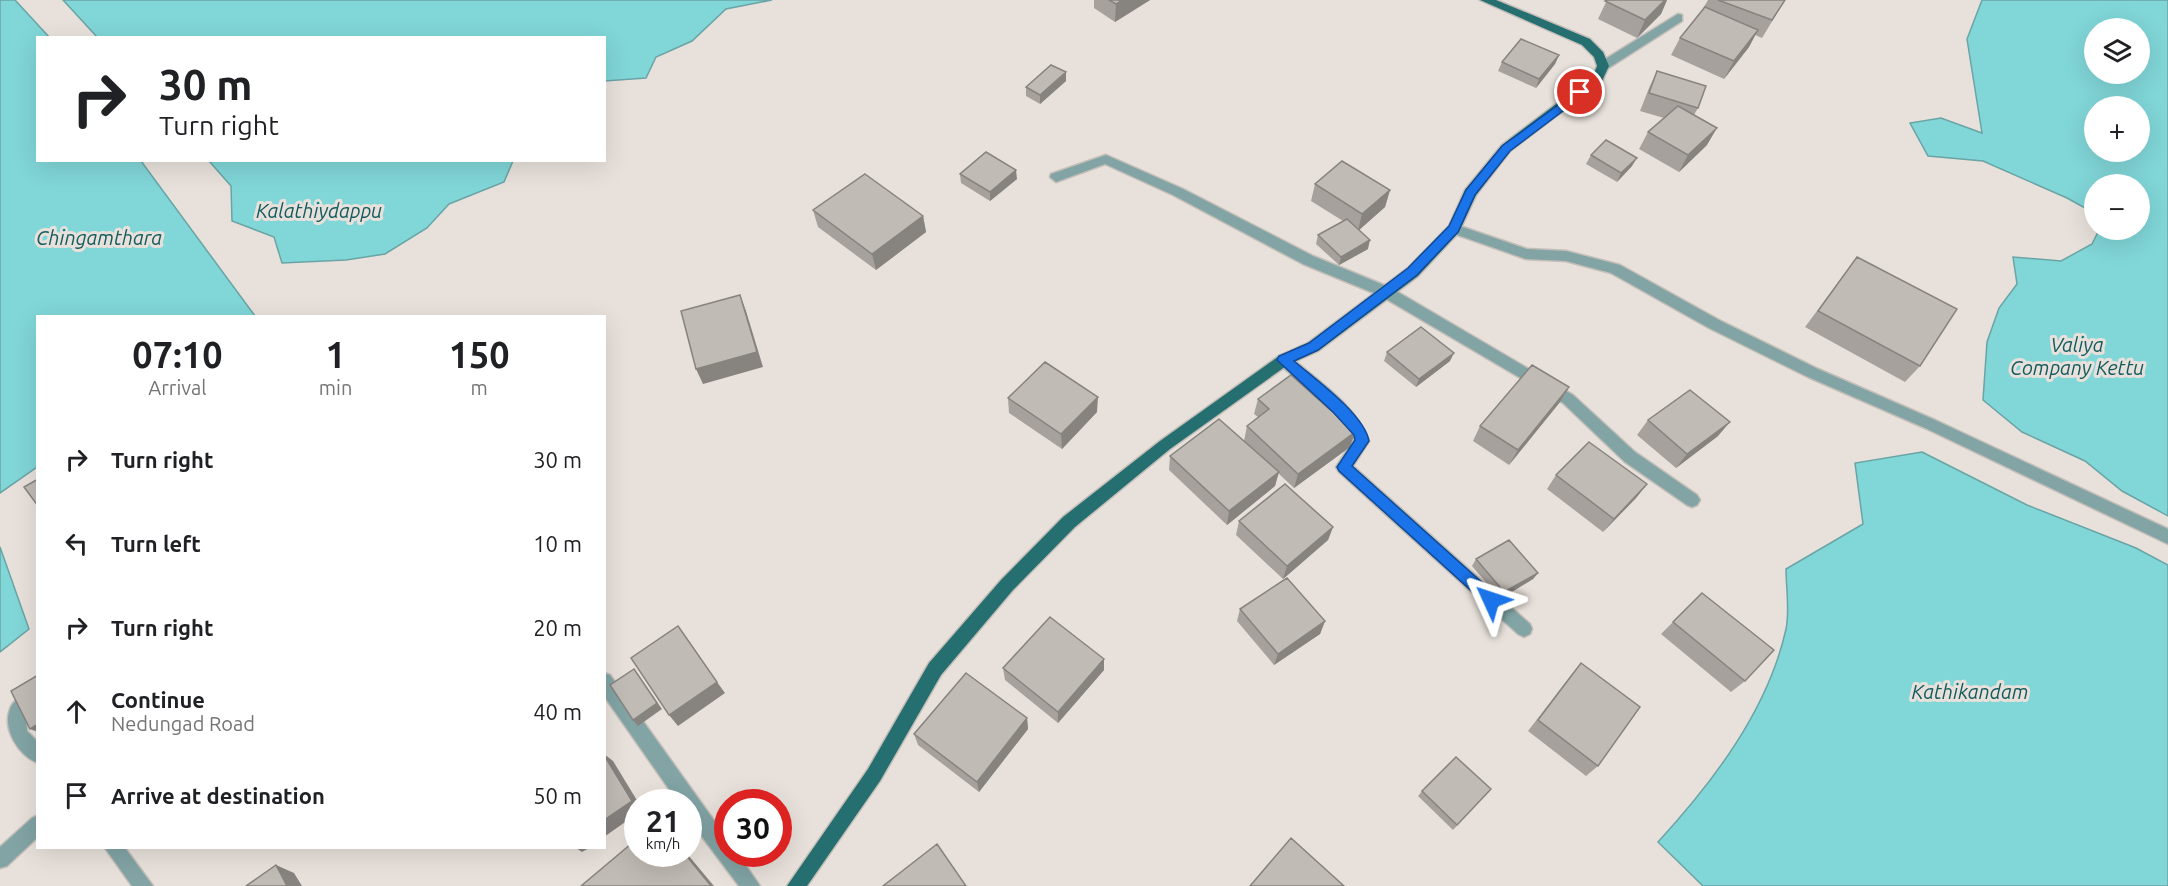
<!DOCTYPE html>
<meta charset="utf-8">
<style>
:root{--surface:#fff;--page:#f6f6f6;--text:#202124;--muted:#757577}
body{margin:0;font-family:Ubuntu,sans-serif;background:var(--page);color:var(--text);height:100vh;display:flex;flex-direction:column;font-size:22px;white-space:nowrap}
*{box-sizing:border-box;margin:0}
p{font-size:20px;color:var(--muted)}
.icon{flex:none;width:33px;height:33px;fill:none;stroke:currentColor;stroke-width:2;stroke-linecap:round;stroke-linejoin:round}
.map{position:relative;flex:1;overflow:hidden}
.panel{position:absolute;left:36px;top:315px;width:570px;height:534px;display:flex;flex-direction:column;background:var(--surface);border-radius:0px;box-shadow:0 6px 24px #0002}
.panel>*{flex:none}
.top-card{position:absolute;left:36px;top:36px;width:570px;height:126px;border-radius:0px;box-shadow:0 6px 24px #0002;background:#fff;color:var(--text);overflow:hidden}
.fabs{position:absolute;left:2084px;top:18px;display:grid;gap:12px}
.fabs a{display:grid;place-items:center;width:66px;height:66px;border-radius:50%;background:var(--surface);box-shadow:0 6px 24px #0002;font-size:30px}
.speed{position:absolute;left:624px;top:789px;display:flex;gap:12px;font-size:30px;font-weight:700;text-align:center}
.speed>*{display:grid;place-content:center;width:78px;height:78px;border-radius:50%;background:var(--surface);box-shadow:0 6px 24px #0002;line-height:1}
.speed small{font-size:15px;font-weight:400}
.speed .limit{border:9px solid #d22;background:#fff;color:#111}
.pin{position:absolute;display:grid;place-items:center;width:51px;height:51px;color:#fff;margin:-26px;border:3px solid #fff;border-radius:50%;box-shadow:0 2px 6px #0007}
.me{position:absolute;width:66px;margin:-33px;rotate:312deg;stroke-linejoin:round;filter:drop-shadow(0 0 4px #0008)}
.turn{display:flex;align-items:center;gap:21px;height:126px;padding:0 24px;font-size:27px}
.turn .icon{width:78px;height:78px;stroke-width:2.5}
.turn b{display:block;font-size:42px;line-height:51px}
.eta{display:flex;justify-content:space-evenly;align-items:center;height:102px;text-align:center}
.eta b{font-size:36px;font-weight:600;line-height:42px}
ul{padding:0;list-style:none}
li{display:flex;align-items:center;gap:18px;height:84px;padding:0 24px}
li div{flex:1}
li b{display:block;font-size:22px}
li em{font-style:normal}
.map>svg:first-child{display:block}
.water{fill:#81d6d8;stroke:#6aa4a5;stroke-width:1.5;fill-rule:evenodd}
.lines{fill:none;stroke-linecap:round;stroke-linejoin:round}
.minor-casing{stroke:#c4beb8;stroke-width:3}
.major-casing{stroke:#c4beb8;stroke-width:3}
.minor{fill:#82a4a5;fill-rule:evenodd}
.major{fill:#266f71;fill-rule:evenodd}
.wall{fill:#a6a19c}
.shaded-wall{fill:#87837f}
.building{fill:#c1bbb5;stroke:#87837f;stroke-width:1.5}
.route{fill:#1a73e8;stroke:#114b97;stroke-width:1.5}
.labels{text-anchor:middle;stroke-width:6;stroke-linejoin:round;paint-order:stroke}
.water-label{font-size:20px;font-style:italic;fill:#125b5e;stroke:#e8e1db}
</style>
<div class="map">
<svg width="2168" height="886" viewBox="0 0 2168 886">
<rect width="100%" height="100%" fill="#e8e1db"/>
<path class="water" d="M 0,0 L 15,0 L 49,37 L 38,38 L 38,160 L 141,161 L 255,316 L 38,316 L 37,467 L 0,493 Z
M 63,0 L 772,0 L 726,9 L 692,41 L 656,57 L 646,78 L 605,81 L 604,38 L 97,37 Z
M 1982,0 L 2168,0 L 2168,516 L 2122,491 L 2085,461 L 2022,432 L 1983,400 L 1987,342 L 1999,308 L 2017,284 L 2013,257 L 2061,261 L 2092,244 L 2099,230 L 2139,230 L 2139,184 L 2094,184 L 2094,213 L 2067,198 L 1983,161 L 1928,156 L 1910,123 L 1941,118 L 1982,133 L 1967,39 ZM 2139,28 L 2139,74 L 2094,74 L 2094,28 ZM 2139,106 L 2139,152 L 2094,152 L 2094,106 Z
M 209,161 L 513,161 L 504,182 L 449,204 L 427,228 L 385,254 L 346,260 L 282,263 L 274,237 L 232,221 L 231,186 Z
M 1922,452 L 2027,505 L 2136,548 L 2168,565 L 2168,886 L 1703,886 L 1658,842 C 1713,782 1768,710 1786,629 C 1790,611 1786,588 1786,569 L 1863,524 L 1855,463 Z
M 0,547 L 29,629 L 0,652 Z"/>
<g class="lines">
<defs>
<path id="minor" d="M 1678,14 L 1682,15 L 1682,21 L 1607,69 L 1599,69 L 1599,63 Z
M 1106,155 L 1183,189 L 1313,256 L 1391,288 L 1573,395 L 1635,452 L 1697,495 L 1700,500 L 1697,505 L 1692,507 L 1687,505 L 1625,462 L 1563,403 L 1381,296 L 1303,264 L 1173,195 L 1105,164 L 1056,182 L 1050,177 L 1051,174 Z
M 1454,224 L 1527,249 L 1566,251 L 1620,265 L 1719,320 L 1818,369 L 1935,420 L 2168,529 L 2168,544 L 1925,428 L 1808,377 L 1709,328 L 1611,273 L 1566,261 L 1526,259 L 1449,232 L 1447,229 Z
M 1284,354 L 1289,356 C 1318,381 1355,404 1369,441 L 1353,466 L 1530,624 L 1532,629 L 1530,634 L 1524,637 L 1518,634 L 1339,472 L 1336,467 L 1354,440 L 1352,434 L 1324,402 L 1279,364 L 1277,360 L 1279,356 Z
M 604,673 L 610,675 L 728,840 L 728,854 L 738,854 L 760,886 L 739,886 L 688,818 L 688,802 L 678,802 L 604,696 Z
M 38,685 L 38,705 L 26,715 L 27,731 L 38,742 L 38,763 C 19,756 2,729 10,709 C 13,700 29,688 38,685 Z
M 38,815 L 38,837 L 7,866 L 0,868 L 0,847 L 32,818 Z
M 105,848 L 125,848 L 153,886 L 132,886 Z"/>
<path id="major" d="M 1480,0 L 1496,0 L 1590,39 L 1603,52 L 1609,66 L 1602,81 L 1510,151 L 1476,195 L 1459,232 L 1418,276 L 1318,351 L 1289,364 L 1170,449 L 1075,527 L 1013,590 L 941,675 L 880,781 L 807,886 L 787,886 L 868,769 L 929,663 L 1001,580 L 1063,517 L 1160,441 L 1279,356 L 1308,343 L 1408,268 L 1449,226 L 1465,190 L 1502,145 L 1593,76 L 1597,66 L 1594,57 L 1582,45 Z"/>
</defs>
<use href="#minor" class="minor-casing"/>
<use href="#major" class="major-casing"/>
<use href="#minor" class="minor"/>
<use href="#major" class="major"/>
</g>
<path class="wall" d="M 1094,0 L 1150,0 L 1115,22 L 1094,8 Z
M 1607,0 L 1667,0 L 1661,14 L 1637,38 L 1598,19 Z
M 1708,0 L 1785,0 L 1762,38 L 1755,35 L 1749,47 L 1724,79 L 1671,55 L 1680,38 L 1702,10 Z
M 1559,55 L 1555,64 L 1536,88 L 1498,71 L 1502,62 Z
M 1657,71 L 1698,108 L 1694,115 L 1707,145 L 1679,172 L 1639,149 L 1648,132 L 1664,118 L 1640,111 L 1649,88 Z
M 1066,81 L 1040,104 L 1026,96 L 1026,87 Z
M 1591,155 L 1632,166 L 1617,182 L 1586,164 Z
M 960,174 L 1017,179 L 990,201 L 961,183 Z
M 1315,184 L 1390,190 L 1385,207 L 1359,230 L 1368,249 L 1339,265 L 1316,244 L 1318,235 L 1343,221 L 1311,201 Z
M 813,210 L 923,216 L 926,232 L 876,270 L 818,227 Z
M 1857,257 L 1920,366 L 1905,382 L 1805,327 Z
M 1387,352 L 1450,361 L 1416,387 L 1384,361 Z
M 1569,387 L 1560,402 L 1509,465 L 1473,441 L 1480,426 Z
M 1008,398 L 1097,412 L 1062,449 L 1009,413 Z
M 1258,399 L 1355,432 L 1350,447 L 1294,488 L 1278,473 L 1275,486 L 1227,525 L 1169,470 L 1170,456 L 1244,441 L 1247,426 L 1258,417 L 1254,414 Z
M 1648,420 L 1718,436 L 1676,468 L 1637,435 Z
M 1556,475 L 1647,484 L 1636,498 L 1603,532 L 1547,489 Z
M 1239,521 L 1333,527 L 1328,540 L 1283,579 L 1236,535 Z
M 1476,559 L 1538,573 L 1533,579 L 1500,599 L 1472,566 Z
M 1702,593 L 1745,681 L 1731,692 L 1661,634 Z
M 1240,609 L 1325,621 L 1320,634 L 1274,665 L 1237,621 Z
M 1581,663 L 1598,766 L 1586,776 L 1528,731 L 1571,675 Z
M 1003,668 L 1104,670 L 1058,723 L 1005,680 Z
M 1027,718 L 1028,729 L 979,792 L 918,745 L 914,734 Z
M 1491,789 L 1453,830 L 1418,796 L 1422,791 Z"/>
<path class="shaded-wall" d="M 1122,0 L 1150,0 L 1115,22 L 1116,4 Z
M 1665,0 L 1667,0 L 1661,14 L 1637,38 L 1645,20 Z
M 1758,30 L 1749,47 L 1724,79 L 1734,61 Z
M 1559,55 L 1555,64 L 1536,88 L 1539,79 Z
M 1066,72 L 1066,81 L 1040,104 L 1040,95 Z
M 1717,128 L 1707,145 L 1679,172 L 1688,155 Z
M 1637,158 L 1632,166 L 1617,182 L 1621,173 Z
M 1016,170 L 1017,179 L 990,201 L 990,192 Z
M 1390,190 L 1385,207 L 1358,231 L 1362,214 Z
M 923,216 L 926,232 L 876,270 L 872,254 Z
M 1370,240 L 1368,249 L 1339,265 L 1341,257 Z
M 740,295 L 746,311 L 763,367 L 703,384 L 696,369 Z
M 1454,353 L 1450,361 L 1416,387 L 1419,379 Z
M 1569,387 L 1560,402 L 1509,465 L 1518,450 Z
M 1098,397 L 1097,412 L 1062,449 L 1061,434 Z
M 1730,422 L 1718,436 L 1676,468 L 1687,454 Z
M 1355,432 L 1350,447 L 1294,488 L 1298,474 Z
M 1279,472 L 1275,486 L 1227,525 L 1229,511 Z
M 1647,484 L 1636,498 L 1603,532 L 1614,519 Z
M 1333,527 L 1328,540 L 1283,579 L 1287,566 Z
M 1538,573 L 1533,579 L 1500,599 L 1504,592 Z
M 1325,621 L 1320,634 L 1274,665 L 1278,654 Z
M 1104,659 L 1104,670 L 1058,723 L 1058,712 Z
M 634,669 L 662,709 L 638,726 L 633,720 Z
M 717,682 L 725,693 L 678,726 L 669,715 Z
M 1027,718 L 1028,729 L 979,792 L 977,782 Z
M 38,724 L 38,732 L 30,729 Z
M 604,754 L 613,761 L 638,802 L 638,813 L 604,837 Z
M 576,848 L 589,848 L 582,852 Z
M 658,854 L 661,854 L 673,868 L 663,860 Z
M 685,854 L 687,854 L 688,855 L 714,886 L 711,886 Z
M 276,865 L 294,873 L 302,886 L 287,886 Z"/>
<path class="building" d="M 1109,0 L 1122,0 L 1116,4 Z
M 1607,0 L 1665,0 L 1645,20 L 1605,1 Z
M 1718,0 L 1785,0 L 1772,20 Z
M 1705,7 L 1758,30 L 1734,61 L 1680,38 Z
M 1521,39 L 1559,55 L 1539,79 L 1502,62 Z
M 1051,65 L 1066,72 L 1040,95 L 1026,87 Z
M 1657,71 L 1706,86 L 1698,108 L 1649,93 Z
M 1678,106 L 1717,128 L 1688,155 L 1648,132 Z
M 1606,140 L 1637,158 L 1621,173 L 1591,155 Z
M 986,152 L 1016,170 L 990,192 L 960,174 Z
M 1342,161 L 1390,190 L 1362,214 L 1315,184 Z
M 865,174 L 923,216 L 872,254 L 813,210 Z
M 1347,219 L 1370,240 L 1341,257 L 1318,235 Z
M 1857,257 L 1957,309 L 1920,366 L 1818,311 Z
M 740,295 L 757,352 L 696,369 L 681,311 Z
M 1421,327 L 1454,353 L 1419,379 L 1387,352 Z
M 1045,362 L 1098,397 L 1061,434 L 1008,398 Z
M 1532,365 L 1569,387 L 1518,450 L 1480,426 Z
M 1291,375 L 1355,432 L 1298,474 L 1247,426 L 1269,409 L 1258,399 Z
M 1690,390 L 1730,422 L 1687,454 L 1648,420 Z
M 1219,419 L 1279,472 L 1229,511 L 1170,456 Z
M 1589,442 L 1647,484 L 1614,519 L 1556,475 Z
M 38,479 L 38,506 L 24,487 Z
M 1285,484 L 1333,527 L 1287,566 L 1239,521 Z
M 1509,540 L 1538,573 L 1504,592 L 1476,559 Z
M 1287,578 L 1325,621 L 1278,654 L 1240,609 Z
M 1702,593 L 1774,650 L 1745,681 L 1673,622 Z
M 1050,617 L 1104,659 L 1058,712 L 1003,668 Z
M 678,626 L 717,682 L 669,715 L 631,658 Z
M 1581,663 L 1640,707 L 1598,766 L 1538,720 Z
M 634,669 L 657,703 L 633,720 L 610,685 Z
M 966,673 L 1027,718 L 977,782 L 914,734 Z
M 38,675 L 38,724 L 30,729 L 11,691 Z
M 604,755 L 632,801 L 604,820 Z
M 1456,757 L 1491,789 L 1457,825 L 1422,791 Z
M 638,838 L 638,854 L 658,854 L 663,860 L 671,854 L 685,854 L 711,886 L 581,886 Z
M 1291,838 L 1344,886 L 1250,886 Z
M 937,844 L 966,886 L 883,886 Z
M 276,865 L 287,886 L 246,886 Z"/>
<path class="route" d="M 1580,89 L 1585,92 L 1584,95 L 1510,151 L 1475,195 L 1458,232 L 1417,275 L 1318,350 L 1294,361 C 1315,379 1364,414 1369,441 L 1352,466 L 1496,595 L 1498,600 L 1496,604 L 1491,606 L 1486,604 L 1339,471 L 1337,467 L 1355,440 L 1354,435 L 1333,412 L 1277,360 L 1279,356 L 1309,343 L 1408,268 L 1449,226 L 1466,190 L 1502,146 Z"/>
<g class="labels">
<g class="water-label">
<text x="319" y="218">Kalathiydappu</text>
<text x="99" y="245">Chingamthara</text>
<text x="2077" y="352">Valiya<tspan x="2077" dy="23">Company Kettu</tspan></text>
<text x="1970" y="699">Kathikandam</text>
</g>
</g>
</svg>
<div class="fabs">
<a><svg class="icon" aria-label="layers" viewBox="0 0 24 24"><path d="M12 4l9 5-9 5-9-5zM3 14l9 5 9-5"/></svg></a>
<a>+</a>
<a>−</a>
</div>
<div class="speed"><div>21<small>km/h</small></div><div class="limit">30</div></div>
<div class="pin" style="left:1580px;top:92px;background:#d93025"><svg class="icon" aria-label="arrive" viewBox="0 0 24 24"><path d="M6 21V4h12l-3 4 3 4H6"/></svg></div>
<svg class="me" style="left:1491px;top:600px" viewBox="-20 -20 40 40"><path d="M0-17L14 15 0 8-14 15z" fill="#1a73e8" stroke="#fff" stroke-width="4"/></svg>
<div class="top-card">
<div class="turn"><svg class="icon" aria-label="right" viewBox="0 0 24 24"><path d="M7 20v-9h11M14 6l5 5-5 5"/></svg><div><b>30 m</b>Turn right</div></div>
</div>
<section class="panel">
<div class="eta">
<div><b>07:10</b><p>Arrival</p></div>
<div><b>1</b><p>min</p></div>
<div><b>150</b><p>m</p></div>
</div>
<ul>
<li><svg class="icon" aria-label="right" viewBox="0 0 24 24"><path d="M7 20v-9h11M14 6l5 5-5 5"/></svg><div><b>Turn right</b></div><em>30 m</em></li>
<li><svg class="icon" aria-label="left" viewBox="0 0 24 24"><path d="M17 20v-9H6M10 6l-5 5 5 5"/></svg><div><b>Turn left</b></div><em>10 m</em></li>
<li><svg class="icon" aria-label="right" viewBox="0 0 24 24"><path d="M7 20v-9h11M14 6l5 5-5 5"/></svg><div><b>Turn right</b></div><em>20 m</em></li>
<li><svg class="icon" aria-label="ahead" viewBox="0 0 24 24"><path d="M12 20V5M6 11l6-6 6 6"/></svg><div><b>Continue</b><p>Nedungad Road</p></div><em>40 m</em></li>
<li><svg class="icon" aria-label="arrive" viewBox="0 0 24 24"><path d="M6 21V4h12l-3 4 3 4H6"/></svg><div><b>Arrive at destination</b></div><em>50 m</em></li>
</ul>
</section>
</div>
